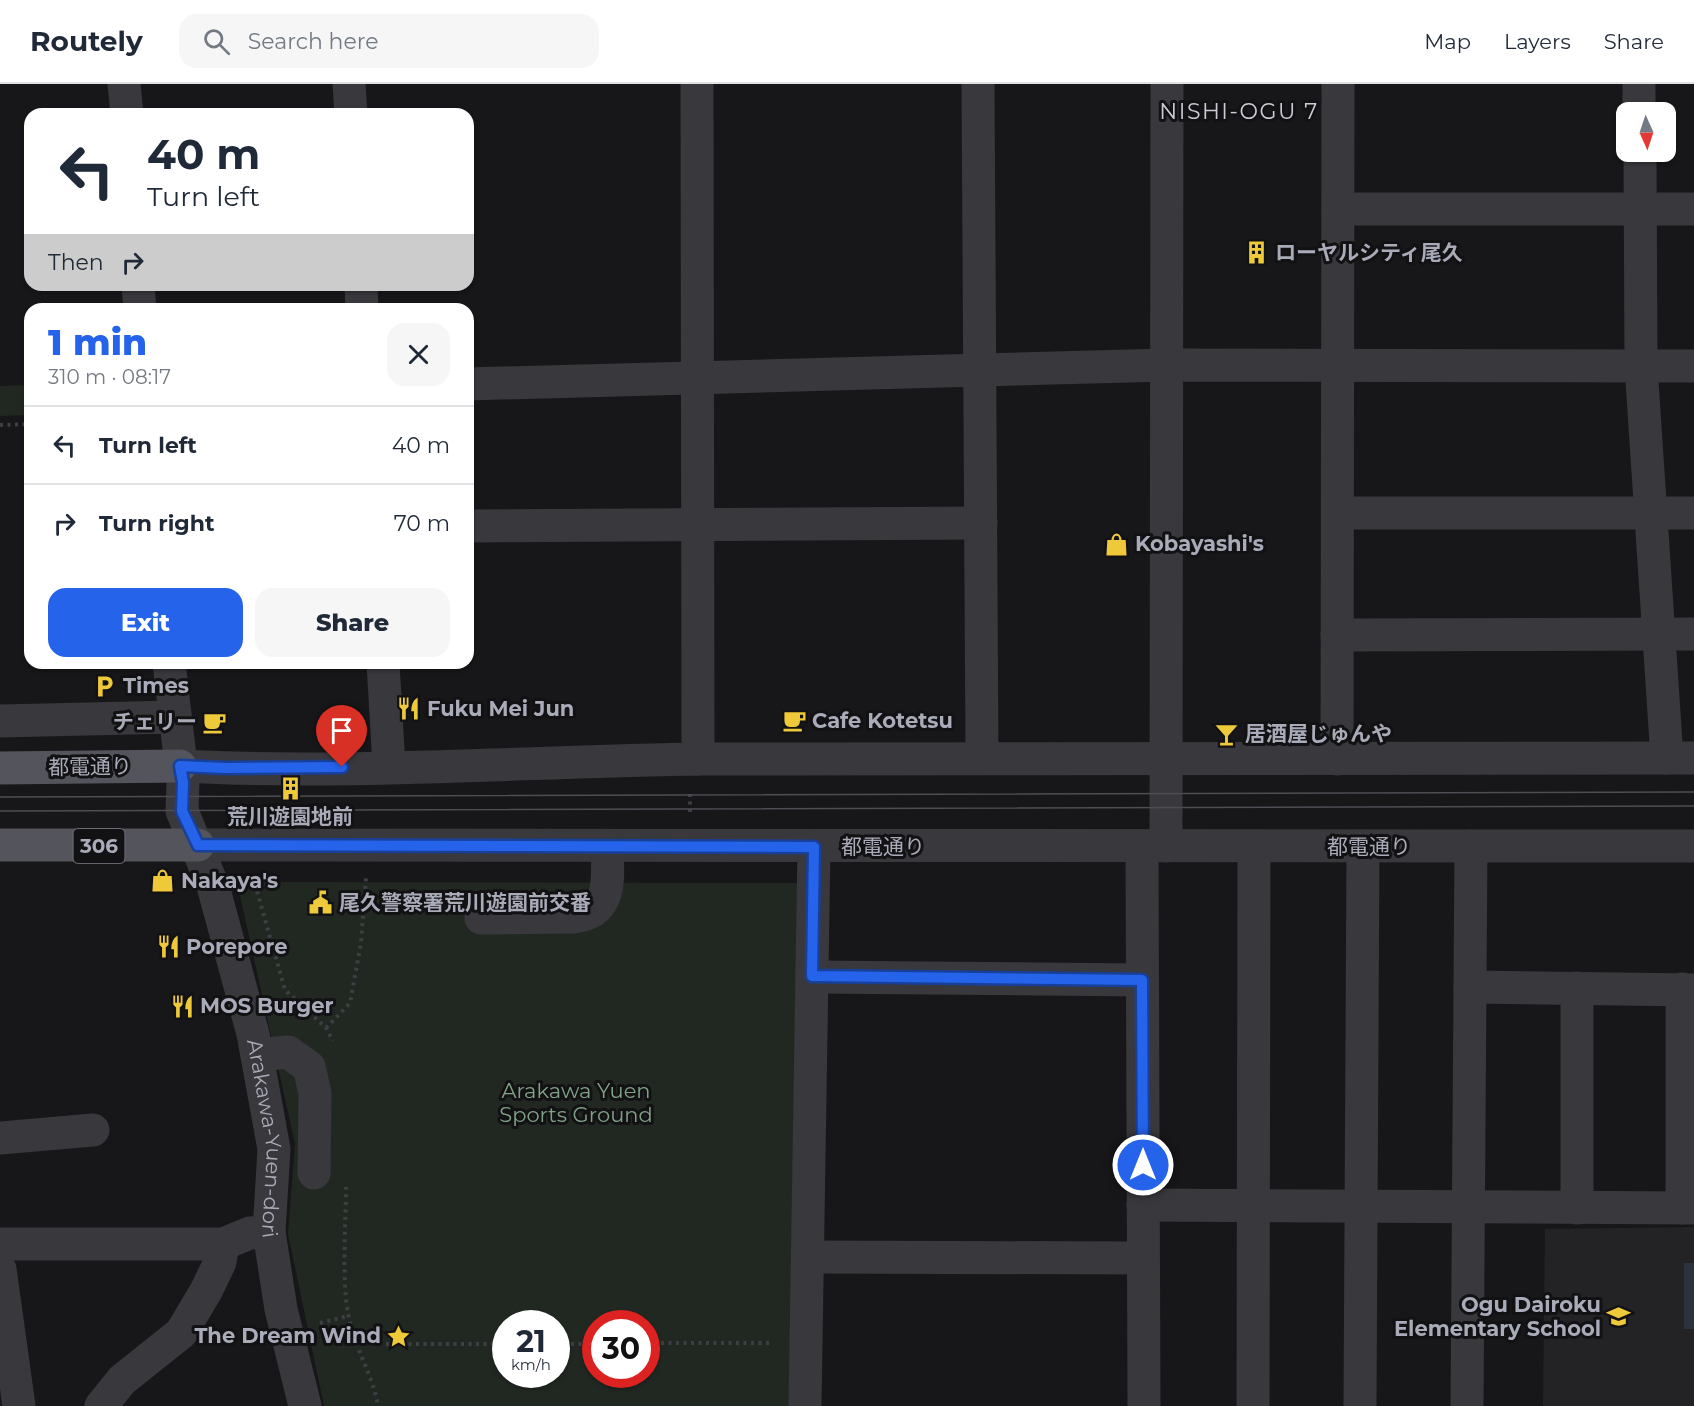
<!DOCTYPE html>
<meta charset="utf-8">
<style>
:root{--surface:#fff;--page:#f6f6f7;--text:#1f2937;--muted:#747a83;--line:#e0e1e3;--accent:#2563eb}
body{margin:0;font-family:Montserrat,"Noto Sans JP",sans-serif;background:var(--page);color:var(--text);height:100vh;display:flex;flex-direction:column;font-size:22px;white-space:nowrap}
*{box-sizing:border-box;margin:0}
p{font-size:20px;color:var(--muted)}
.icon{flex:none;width:33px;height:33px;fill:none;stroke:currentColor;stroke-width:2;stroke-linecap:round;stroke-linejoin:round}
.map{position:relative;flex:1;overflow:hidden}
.drawer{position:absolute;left:24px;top:219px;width:450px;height:366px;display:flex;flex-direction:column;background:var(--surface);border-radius:18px;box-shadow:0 2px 4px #0004}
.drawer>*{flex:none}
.banner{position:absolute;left:24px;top:24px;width:450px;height:183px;border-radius:18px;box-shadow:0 2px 4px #0004;background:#fff;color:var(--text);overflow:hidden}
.needle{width:39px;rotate:177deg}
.buttons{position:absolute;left:1616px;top:18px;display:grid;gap:12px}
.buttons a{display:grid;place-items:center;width:60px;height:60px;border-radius:12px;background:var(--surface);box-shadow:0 2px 4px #0004;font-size:30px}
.speed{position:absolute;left:492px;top:1226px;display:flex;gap:12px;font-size:30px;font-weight:700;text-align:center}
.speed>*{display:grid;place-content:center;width:78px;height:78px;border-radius:50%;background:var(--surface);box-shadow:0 2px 4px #0004;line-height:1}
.speed small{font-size:15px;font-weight:400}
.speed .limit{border:9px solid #d22;background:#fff;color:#111}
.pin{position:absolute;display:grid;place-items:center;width:51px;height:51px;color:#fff;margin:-62px -26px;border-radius:50% 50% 50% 0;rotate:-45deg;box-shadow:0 0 6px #0007}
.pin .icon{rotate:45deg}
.me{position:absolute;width:66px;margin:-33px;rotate:0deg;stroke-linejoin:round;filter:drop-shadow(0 0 4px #0008)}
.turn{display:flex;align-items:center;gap:21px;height:126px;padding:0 24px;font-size:27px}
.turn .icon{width:78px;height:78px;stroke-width:2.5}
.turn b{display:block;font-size:42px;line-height:51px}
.then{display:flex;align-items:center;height:57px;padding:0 24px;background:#0003;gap:12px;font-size:22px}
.round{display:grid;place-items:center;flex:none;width:63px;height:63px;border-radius:18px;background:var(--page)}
.head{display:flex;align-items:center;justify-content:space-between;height:102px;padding:0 24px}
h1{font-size:36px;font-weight:800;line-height:45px;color:var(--accent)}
.action{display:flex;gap:12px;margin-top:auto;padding:12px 24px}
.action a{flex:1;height:69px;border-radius:18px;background:var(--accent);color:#fff;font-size:24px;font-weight:800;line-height:69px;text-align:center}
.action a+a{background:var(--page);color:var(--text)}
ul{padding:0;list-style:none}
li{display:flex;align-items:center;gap:18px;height:78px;padding:0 24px;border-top:2px solid var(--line)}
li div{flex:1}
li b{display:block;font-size:22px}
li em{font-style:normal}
header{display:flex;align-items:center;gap:36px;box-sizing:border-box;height:84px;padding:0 30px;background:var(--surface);border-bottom:2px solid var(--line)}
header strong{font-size:28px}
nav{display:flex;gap:33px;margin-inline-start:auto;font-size:21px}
.search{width:420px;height:54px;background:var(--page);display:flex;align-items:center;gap:15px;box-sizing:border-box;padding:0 21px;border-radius:18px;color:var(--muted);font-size:22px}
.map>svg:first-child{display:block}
.built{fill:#232225}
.green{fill:#212822;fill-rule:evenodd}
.water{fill:#2d333c}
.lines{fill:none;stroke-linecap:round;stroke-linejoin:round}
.path{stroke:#3e3f44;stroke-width:4;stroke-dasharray:3 4.5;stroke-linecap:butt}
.minor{stroke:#38383d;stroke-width:33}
.major{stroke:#54545c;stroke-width:33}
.tram{stroke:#4d4d54;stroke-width:1.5}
.route-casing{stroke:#184099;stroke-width:15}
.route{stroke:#2563eb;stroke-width:10}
.labels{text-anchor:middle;stroke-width:6;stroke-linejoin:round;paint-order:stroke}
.shield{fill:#121113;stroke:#7c7d86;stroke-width:1.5}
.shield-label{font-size:20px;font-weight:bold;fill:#a9abb8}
.poi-label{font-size:21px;font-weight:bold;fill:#a9abb8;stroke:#121113;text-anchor:start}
.street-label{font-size:21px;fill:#a9abb8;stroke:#121113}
.park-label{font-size:21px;fill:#80a387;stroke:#121113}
.neighbourhood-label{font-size:22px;letter-spacing:1.5px;fill:#cacbd4;stroke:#121113}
</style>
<header>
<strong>Routely</strong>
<div class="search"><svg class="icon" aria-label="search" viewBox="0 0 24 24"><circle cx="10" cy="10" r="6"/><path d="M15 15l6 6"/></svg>Search here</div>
<nav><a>Map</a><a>Layers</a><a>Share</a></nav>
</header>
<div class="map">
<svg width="1694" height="1322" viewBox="0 0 1694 1322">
<rect width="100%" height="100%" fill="#171618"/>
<path class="built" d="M 1694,1143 L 1694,1322 L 1543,1322 L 1545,1145 Z"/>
<path class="green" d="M 30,301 L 30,331 L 0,332 L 0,302 Z
M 237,798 L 805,799 L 796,1322 L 324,1322 L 288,1150 L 295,1060 ZM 506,1239 L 556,1239 L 556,1290 L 506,1290 ZM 596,1239 L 646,1239 L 646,1290 L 596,1290 Z"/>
<path class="water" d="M 1684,1179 L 1694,1179 L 1694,1245 L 1684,1245 Z"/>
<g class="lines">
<path class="path" d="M 0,341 L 30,340
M 690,728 L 690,708
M 253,793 L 285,906 L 326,944 L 333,957
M 326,944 L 350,919 L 361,859 L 366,794
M 346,1103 C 346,1140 341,1199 349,1234 C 355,1265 373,1291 378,1322
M 320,1239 L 348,1232
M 646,1259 L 773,1259
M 356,1260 L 506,1260
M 556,1260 L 596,1260"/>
<g class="minor">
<path d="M 124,0 L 127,30"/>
<path d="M 349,0 L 351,30"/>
<path d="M 697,0 L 698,675"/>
<path d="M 978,0 L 982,674"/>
<path d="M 1639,0 L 1639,28"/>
<path d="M 1640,68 L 1641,282 L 1667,674"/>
<path d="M 1338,125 L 1694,125"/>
<path d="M 138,201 L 140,225"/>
<path d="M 361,201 L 362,225"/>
<path d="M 468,300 L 1167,281 L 1694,282"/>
<path d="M 1338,429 L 1694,429"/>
<path d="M 468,442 L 981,439"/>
<path d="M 1337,551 L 1694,550"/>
<path id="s1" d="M 169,579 L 183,698 L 182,727 L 213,802 L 253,950 L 274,1065 L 269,1148 L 281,1225 L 305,1322"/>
<path d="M 383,579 L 389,683"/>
<path d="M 0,637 L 174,633"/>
<path d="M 1337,675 L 1338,0"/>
<path d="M 180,682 C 354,691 530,677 705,675 C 1034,672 1364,674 1694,674"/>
<path d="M 198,761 L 1694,762"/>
<path d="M 1166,762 L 1167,0"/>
<path d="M 1142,763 L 1144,1322"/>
<path d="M 481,834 L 573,833 C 613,829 608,794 607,762"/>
<path d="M 812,893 L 1142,896"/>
<path d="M 1470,903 L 1694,906"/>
<path d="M 1577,904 L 1577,1124"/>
<path d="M 1682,905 L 1682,1124"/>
<path d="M 257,971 L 288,968 L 309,983 L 315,1009 L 314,1089"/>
<path d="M 0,1054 L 93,1046"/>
<path d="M 1143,1121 L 1694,1124"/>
<path d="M 0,1160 L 223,1160 L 250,1149 L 269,1148"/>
<path d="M 808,1173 L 1143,1174"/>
<path d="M 0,1185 L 19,1322"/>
<path d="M 101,1322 L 122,1296 L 181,1249 L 206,1207 L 220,1178 L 223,1160"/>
<path d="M 805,1322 L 814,763"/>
<path d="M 1253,1322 L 1254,763"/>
<path d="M 1360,1322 L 1363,763"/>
<path d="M 1467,1322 L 1471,762"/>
</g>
<path class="major" d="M 0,684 L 180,682
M 0,761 L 198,761"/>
<path class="tram" d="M 0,713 L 1694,708
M 0,727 L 1694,722"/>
</g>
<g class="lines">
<defs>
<path id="route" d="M 342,683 L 225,684 L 180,682 L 183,698 L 182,727 L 198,761 L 814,763 L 812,892 L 1142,896 L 1143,1081"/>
</defs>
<use href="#route" class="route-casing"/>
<use href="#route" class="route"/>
</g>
<defs>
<symbol id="building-bare" viewBox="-9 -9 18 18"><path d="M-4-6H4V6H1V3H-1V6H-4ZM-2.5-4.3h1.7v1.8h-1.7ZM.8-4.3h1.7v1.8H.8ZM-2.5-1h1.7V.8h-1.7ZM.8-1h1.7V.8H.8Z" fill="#eec939" stroke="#121113" stroke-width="2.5" paint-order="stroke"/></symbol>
<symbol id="shop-bare" viewBox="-9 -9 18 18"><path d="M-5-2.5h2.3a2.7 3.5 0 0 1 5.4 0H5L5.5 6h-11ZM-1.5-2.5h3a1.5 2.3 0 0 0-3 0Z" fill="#eec939" stroke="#121113" stroke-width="2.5" paint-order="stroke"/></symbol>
<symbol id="parking-bare" viewBox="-9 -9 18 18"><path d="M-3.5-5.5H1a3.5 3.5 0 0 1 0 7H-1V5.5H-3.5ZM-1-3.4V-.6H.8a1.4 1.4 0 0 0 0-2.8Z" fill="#eec939" stroke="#121113" stroke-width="2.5" paint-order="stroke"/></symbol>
<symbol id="restaurant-bare" viewBox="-9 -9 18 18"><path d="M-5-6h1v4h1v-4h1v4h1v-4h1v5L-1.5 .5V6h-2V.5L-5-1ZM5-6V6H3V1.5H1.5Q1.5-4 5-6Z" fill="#eec939" stroke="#121113" stroke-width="2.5" paint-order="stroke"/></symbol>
<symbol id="cafe-bare" viewBox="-9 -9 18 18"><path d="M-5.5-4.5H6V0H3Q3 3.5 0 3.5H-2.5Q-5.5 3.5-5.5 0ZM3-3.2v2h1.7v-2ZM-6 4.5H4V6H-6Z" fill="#eec939" stroke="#121113" stroke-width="2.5" paint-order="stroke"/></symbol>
<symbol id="bar-bare" viewBox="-9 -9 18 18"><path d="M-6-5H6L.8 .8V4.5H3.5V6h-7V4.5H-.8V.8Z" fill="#eec939" stroke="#121113" stroke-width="2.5" paint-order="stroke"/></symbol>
<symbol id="civic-bare" viewBox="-9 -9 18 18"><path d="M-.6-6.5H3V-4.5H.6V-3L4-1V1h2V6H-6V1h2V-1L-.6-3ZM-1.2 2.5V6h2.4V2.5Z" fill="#eec939" stroke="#121113" stroke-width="2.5" paint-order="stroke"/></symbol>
<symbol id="school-bare" viewBox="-9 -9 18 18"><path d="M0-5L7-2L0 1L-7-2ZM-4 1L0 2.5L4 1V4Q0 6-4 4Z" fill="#eec939" stroke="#121113" stroke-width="2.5" paint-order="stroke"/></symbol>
<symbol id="sight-bare" viewBox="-9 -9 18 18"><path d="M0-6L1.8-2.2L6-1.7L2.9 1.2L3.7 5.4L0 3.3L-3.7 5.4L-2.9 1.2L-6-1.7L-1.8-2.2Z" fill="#eec939" stroke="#121113" stroke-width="2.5" paint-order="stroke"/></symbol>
</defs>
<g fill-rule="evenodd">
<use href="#building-bare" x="1240" y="152" width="33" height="33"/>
<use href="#shop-bare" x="1100" y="444" width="33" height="33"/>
<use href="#parking-bare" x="88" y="586" width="33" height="33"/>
<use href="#restaurant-bare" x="392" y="608" width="33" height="33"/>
<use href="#cafe-bare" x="778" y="620" width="33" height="33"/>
<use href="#cafe-bare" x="198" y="622" width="33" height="33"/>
<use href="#bar-bare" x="1210" y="634" width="33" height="33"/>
<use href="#building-bare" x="274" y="688" width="33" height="33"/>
<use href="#shop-bare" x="146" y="780" width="33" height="33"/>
<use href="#civic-bare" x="304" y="802" width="33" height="33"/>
<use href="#restaurant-bare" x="152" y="846" width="33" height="33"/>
<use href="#restaurant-bare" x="166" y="906" width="33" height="33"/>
<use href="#school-bare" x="1602" y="1216" width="33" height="33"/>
<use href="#sight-bare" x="382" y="1236" width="33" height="33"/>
</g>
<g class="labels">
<rect class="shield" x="73.5" y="745" width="51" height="34" rx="4.5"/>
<g class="shield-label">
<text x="99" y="769">306</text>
</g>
<g class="poi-label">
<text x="1275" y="176">ローヤルシティ尾久</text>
<text x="1135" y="467">Kobayashi's</text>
<text x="123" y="609">Times</text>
<text x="427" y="632">Fuku Mei Jun</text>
<text x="812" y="644">Cafe Kotetsu</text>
<text x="197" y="645" text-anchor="end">チェリー</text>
<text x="1245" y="657">居酒屋じゅんや</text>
<text x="290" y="740" text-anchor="middle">荒川遊園地前</text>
<text x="181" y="804">Nakaya's</text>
<text x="339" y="826">尾久警察署荒川遊園前交番</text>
<text x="186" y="870">Porepore</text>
<text x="200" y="929">MOS Burger</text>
<text x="1601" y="1228" text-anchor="end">Ogu Dairoku<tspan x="1601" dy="24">Elementary School</tspan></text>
<text x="381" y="1259" text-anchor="end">The Dream Wind</text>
</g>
<g class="street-label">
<text transform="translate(90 683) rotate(-1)" y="7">都電通り</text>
<text x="883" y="770">都電通り</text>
<text x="1369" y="770">都電通り</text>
<text dy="7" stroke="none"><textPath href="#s1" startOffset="489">Arakawa-Yuen-dori</textPath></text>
</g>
<g class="park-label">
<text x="576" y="1014">Arakawa Yuen<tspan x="576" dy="24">Sports Ground</tspan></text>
</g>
<g class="neighbourhood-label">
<text x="1239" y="35">NISHI-OGU 7</text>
</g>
</g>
</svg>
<div class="buttons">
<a><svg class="needle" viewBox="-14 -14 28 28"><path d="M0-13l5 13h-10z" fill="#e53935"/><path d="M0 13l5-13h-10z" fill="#747a83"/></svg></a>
</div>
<div class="speed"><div>21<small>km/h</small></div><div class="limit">30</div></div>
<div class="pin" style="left:342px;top:683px;background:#d93025"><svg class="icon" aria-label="arrive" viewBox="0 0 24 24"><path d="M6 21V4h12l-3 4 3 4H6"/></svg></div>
<svg class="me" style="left:1143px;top:1081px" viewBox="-20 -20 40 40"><circle r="17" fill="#2563eb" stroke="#fff" stroke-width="3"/><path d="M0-11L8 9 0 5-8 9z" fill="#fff"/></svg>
<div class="banner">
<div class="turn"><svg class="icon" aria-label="left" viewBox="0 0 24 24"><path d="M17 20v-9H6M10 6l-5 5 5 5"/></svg><div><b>40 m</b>Turn left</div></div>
<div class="then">Then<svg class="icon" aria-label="right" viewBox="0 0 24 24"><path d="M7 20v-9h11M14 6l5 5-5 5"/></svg></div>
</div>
<section class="drawer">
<div class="head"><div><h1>1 min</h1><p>310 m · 08:17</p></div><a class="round"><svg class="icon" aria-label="close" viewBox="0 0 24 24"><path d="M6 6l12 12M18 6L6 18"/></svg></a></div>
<ul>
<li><svg class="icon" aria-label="left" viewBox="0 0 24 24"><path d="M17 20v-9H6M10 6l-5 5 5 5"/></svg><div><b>Turn left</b></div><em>40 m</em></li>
<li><svg class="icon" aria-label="right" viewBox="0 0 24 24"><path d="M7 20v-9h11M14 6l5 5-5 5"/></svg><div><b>Turn right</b></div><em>70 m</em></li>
</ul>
<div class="action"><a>Exit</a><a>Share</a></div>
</section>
</div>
